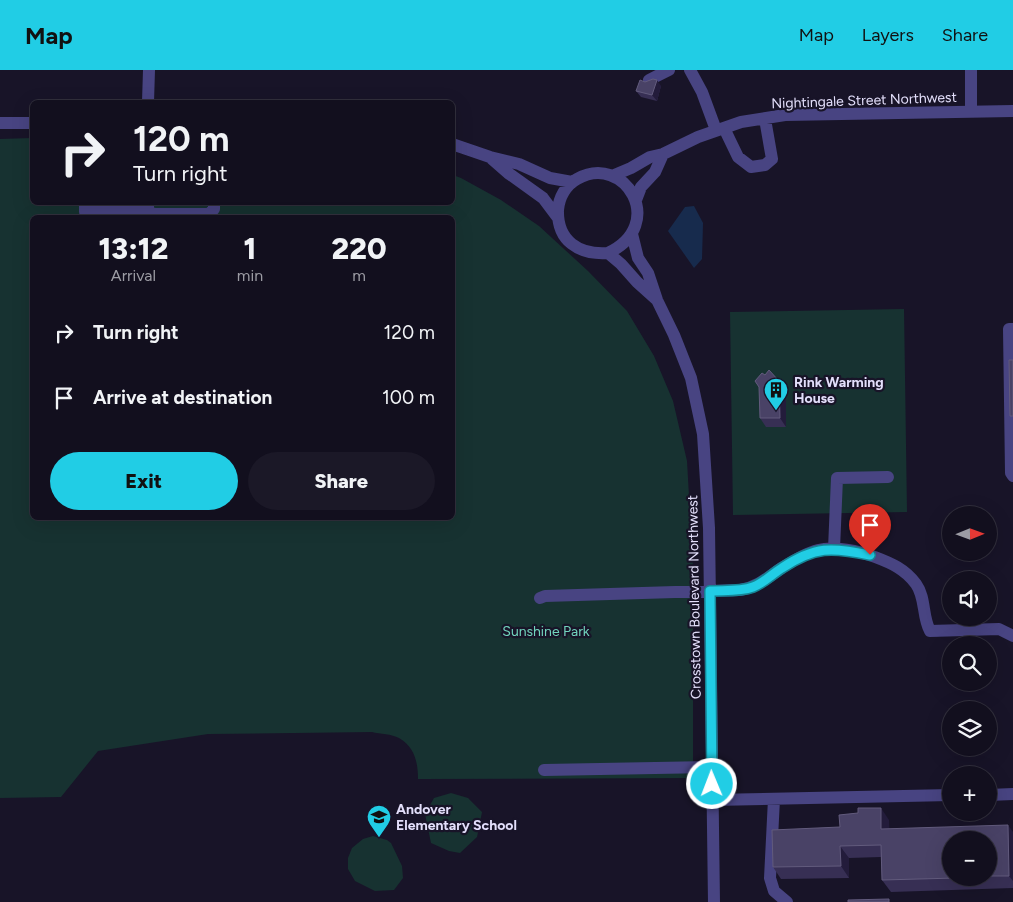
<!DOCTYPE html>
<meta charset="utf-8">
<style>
:root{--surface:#120f1e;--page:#1b1827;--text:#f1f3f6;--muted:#9c9ca4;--line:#312f3c;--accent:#21cde5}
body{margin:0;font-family:Figtree,sans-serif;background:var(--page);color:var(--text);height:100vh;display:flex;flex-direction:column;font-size:19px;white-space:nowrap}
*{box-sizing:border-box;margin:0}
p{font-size:16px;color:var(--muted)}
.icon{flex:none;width:28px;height:28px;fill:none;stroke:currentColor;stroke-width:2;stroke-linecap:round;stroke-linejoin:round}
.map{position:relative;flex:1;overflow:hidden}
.details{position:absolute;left:30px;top:145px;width:425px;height:305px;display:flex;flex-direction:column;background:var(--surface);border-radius:8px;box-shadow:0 5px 20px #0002,0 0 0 1px var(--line)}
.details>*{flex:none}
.top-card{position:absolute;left:30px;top:30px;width:425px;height:105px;border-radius:8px;box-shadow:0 5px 20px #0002,0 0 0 1px var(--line);background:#120f1e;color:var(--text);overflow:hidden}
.needle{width:32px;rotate:89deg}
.controls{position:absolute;left:942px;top:436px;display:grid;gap:10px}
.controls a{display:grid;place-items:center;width:55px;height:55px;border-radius:50%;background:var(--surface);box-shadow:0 5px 20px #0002,0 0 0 1px var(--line);font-size:25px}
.pin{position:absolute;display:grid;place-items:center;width:42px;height:42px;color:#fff;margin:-51px -21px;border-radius:50% 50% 50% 0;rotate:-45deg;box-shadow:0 0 5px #0007}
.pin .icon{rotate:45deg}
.me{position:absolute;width:55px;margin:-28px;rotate:359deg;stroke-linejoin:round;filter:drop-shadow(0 0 4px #0008)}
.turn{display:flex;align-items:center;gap:18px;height:105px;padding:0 20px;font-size:22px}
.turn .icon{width:65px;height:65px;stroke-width:2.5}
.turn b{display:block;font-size:35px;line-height:42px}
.eta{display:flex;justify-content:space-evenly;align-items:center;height:85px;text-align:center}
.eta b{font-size:30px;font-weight:800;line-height:35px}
.action{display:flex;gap:10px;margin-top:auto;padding:10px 20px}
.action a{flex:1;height:58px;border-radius:30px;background:var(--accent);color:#111;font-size:20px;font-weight:800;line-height:58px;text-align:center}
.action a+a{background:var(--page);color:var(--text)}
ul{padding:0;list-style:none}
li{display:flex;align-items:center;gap:15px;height:65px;padding:0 20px}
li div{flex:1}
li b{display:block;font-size:19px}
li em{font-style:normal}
header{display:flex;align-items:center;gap:30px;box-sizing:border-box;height:70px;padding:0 25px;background:var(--accent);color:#111}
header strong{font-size:24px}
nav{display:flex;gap:28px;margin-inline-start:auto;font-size:18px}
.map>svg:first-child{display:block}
.green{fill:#173231;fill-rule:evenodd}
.water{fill:#172b4d}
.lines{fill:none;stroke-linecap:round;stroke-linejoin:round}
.minor{stroke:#484482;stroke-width:12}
.wall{fill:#372f54;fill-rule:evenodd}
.shaded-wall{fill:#231c3b}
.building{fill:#494266;stroke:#625b7d}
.route-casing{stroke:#158595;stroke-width:12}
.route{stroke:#21cde5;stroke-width:9}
.labels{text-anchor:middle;stroke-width:4.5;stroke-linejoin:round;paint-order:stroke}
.street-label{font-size:14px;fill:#e3dffb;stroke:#181428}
.poi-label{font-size:14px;font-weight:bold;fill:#e3dffb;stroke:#181428;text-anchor:start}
.park-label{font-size:14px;fill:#72d4be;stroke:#181428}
</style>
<header>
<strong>Map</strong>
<nav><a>Map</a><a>Layers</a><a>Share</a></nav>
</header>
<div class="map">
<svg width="1013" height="832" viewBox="0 0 1013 832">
<rect width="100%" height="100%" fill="#181428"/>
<path class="green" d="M 32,68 L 32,132 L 452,132 L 453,105 L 461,108 L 501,130 L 539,156 L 588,201 L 627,241 L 654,286 L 673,331 L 687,391 L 693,496 L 693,708 L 418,709 C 418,693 415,677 399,668 C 392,664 380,664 372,662 L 208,664 L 98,681 L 61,727 L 0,728 L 0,69 ZM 32,148 L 452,148 L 452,448 L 32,448 Z
M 904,239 L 907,442 L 733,445 L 730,242 Z
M 451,723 L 468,728 L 482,742 L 477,767 L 460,783 L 449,781 L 431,773 L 425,744 L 434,728 Z
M 373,766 L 387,770 L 391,773 L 402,796 L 403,808 L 394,820 L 375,821 L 355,811 L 348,799 L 348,788 L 352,778 L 363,769 Z"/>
<path class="water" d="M 694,136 L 703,153 L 702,189 L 694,198 L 668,161 L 685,137 Z"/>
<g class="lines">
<path class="minor" d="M 690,0 L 702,22 L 716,60
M 649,10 L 669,0
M 148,32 L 149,0
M 971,41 L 971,0
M 0,53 L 32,53
M 724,58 L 738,87 L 751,97 L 765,95 L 772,89 L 765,49
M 452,74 L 490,87 L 519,94 L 550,108 L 572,112
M 492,89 L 508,103 L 543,128 L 558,148
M 612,106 L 631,98 L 650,87 L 663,84 L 698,67 L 741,52 L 785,45 L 1013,41
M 636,130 L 641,117 L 655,102 L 663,84
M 85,132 L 85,142 L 148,142
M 148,132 L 148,142 L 155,144 L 209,144 L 214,139 L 214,132
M 632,164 L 638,188 L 648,203 L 657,230 L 674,265 L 691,308 L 703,364 L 709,458 L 714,832
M 608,183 C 668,155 625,82 577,109 C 566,115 559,127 558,140 C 557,171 579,185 608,183 L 621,194 L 637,212 L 657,230
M 1013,259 L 1009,259 L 1011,403 L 1013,406
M 834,479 L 837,408 L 888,407
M 540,528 L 545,526 L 740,520 C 757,517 766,509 780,499 C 791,492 805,483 818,480 C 834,476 859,481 875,487 C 891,493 905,499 916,514 C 926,528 922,546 930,561 L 999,559 L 1013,566
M 544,700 L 711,697
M 989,725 L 1013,724
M 774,729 L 770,808 L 774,821 L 787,832
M 712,730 L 951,725"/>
</g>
<path class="wall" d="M 645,12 L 661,16 L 657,31 L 641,27 L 636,21 Z
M 765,305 L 786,320 L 786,357 L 766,357 L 760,348 L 759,317 L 755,311 Z
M 889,750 L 889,759 L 1013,762 L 1013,818 L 891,822 L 882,810 L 881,787 L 849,788 L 849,808 L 781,809 L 773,797 L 840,757 ZM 989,770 L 989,808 L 951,808 Z"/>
<path class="shaded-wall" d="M 657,10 L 661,16 L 657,31 L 652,25 Z
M 779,311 L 786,320 L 786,357 L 780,348 Z
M 881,738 L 889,750 L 890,771 L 881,759 Z
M 1008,755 L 1013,762 L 1013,811 L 1009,806 Z
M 840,776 L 849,788 L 849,808 L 841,796 Z"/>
<path class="building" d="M 653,9 L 657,10 L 652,25 L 636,21 L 640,10 L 645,12 Z
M 1009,290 L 1013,290 L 1013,346 L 1010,346 Z
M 769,300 L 779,311 L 780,348 L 760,348 L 759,317 L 755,311 L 762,303 L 765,305 Z
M 858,738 L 881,738 L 881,759 L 1008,755 L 1009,806 L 989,806 L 989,770 L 951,770 L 951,808 L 956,808 L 882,810 L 881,775 L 840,776 L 841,796 L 773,797 L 772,760 L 840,757 L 839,745 L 858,743 Z
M 889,829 L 889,832 L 848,832 L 848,830 Z"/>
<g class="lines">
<defs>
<path id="route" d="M 712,714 L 710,521 C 724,520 739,522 753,517 C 764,513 772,504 782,498 C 815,476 832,477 870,485"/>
</defs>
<use href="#route" class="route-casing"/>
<use href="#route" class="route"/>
</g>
<defs>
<symbol id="building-pin" viewBox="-11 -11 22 30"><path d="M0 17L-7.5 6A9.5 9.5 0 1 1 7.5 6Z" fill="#21cde5" stroke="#181428"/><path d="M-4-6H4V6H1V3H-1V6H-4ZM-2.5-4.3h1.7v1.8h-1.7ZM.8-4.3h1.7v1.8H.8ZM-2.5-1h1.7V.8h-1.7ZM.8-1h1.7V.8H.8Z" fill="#111"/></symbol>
<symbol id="school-pin" viewBox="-11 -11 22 30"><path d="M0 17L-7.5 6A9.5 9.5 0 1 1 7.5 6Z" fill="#21cde5" stroke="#181428"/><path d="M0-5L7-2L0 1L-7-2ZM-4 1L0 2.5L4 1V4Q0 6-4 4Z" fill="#111"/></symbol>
</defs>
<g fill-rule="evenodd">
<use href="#building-pin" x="762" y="306" width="28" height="38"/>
<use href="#school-pin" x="365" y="733" width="28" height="38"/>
</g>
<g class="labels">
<g class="street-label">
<text transform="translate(864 30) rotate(-2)" y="5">Nightingale Street Northwest</text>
<text transform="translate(694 527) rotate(-91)" y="5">Crosstown Boulevard Northwest</text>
</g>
<g class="poi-label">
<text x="794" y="317">Rink Warming<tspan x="794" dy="16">House</tspan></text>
<text x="396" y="744">Andover<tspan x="396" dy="16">Elementary School</tspan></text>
</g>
<g class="park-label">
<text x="546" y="566">Sunshine Park</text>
</g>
</g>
</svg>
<div class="controls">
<a><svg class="needle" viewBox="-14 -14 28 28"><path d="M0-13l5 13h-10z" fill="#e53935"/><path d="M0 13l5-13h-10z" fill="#9c9ca4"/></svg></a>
<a><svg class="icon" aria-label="sound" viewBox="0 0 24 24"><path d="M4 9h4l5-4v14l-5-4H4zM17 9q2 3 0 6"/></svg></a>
<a><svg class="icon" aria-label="search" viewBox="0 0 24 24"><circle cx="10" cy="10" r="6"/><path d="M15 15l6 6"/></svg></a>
<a><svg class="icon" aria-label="layers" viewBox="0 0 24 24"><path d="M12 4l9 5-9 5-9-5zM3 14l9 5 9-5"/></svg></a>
<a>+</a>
<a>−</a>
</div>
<div class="pin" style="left:870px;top:485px;background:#d93025"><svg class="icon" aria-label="arrive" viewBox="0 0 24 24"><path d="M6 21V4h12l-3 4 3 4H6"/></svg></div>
<svg class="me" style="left:712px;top:714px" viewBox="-20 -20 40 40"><circle r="17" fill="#21cde5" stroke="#fff" stroke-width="3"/><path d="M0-11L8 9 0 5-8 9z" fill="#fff"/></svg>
<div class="top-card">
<div class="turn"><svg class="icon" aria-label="right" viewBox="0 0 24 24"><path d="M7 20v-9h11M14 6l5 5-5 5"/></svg><div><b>120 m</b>Turn right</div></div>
</div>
<section class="details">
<div class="eta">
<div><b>13:12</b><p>Arrival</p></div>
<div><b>1</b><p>min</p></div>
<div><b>220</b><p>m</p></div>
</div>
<ul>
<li><svg class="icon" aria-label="right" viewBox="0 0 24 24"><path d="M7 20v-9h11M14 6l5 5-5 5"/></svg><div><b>Turn right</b></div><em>120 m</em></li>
<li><svg class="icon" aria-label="arrive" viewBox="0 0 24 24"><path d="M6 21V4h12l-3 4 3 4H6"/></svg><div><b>Arrive at destination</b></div><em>100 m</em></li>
</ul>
<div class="action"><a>Exit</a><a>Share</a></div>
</section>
</div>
